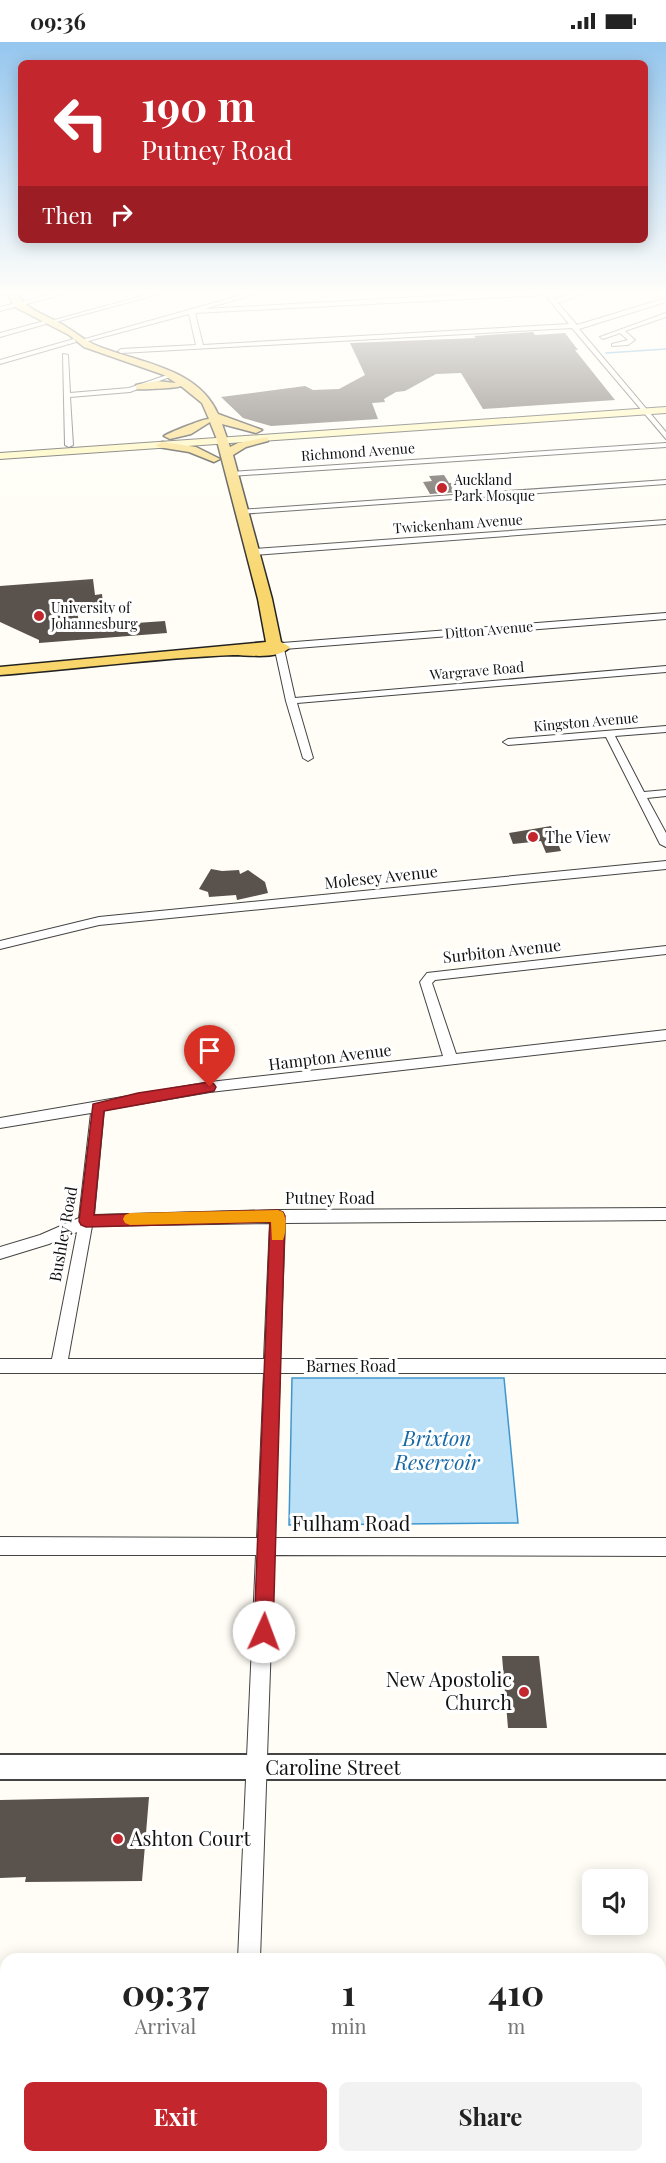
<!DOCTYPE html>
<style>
:root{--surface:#fff;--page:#f2f2f2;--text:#222;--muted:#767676;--accent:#c4262e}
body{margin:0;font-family:"Playfair Display",serif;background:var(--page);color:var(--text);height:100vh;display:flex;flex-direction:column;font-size:22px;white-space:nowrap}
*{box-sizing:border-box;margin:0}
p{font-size:20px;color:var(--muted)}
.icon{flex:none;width:33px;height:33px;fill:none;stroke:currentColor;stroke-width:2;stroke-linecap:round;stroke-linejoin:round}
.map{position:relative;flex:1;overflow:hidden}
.details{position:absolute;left:0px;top:1911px;width:666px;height:210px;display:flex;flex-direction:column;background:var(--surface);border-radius:18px 18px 0 0;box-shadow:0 3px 15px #0003}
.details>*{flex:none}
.guide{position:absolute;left:18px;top:18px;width:630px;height:183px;border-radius:9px;box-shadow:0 3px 15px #0003;background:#c4262e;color:#fff;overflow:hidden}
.fabs{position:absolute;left:582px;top:1827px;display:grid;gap:12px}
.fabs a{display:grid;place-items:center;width:66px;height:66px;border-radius:9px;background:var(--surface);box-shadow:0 3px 15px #0003;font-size:30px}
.pin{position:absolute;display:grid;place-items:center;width:51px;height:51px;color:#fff;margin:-62px -26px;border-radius:50% 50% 50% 0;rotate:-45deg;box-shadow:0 0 6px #0007}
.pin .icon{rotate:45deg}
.me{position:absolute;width:66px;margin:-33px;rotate:2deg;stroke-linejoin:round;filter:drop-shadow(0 0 4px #0008)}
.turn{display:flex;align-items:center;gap:21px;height:126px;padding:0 24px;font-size:27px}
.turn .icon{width:78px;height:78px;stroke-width:2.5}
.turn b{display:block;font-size:42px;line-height:51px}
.then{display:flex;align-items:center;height:57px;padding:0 24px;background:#0003;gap:12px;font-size:22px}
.eta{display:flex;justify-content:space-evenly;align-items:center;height:102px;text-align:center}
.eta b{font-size:36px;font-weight:700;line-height:42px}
.action{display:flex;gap:12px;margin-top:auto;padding:12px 24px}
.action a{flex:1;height:69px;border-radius:9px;background:var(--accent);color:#fff;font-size:24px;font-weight:700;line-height:69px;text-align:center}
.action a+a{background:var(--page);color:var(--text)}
.status{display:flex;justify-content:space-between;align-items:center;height:42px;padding:0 30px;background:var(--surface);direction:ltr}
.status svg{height:16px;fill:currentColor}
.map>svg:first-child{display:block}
.water{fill:#b9e0f7;stroke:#3f96cf;stroke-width:1.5}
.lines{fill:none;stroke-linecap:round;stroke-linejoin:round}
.stream{stroke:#3f96cf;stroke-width:1.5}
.building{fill:#5a524d}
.minor-casing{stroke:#444;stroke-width:2}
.tertiary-casing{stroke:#444;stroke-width:4}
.secondary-casing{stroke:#333;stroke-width:2}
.primary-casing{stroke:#222;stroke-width:3}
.minor{fill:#fff;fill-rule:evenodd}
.tertiary{fill:#fff;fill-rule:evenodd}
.secondary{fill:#fff6b0;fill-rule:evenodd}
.primary{fill:#f9d66b;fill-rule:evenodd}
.route{fill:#c4262e;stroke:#7f191e;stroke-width:1.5}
.slow{fill:#f59e0b}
.poi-dot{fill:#c4262e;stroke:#fff;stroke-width:2}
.labels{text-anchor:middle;stroke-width:6;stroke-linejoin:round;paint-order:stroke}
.far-street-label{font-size:14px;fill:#111;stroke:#fff}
.far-poi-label{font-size:14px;fill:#111;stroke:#fff;text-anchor:start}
.poi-label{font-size:16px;fill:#111;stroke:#fff;text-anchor:start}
.street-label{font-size:16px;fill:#111;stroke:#fff}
.near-street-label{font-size:20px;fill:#111;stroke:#fff}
.near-poi-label{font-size:20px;fill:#111;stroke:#fff;text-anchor:end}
.near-water-label{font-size:21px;font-style:italic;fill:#1768a6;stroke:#fff}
</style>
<div class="status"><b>09:36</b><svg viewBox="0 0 49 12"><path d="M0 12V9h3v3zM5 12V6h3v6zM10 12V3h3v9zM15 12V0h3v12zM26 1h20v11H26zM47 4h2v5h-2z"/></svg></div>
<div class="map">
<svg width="666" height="2121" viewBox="0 0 666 2121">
<rect width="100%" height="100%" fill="#fffdf5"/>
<path class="water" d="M 292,1336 L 504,1336 L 518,1481 L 289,1483 Z"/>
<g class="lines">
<path class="stream" d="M 606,311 L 666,307"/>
</g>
<path class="building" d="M 533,290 L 535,293 L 565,291 L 578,308 L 575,308 L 615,358 L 483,367 L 461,331 L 436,332 L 405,349 L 396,350 L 384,357 L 385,360 L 372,361 L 378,377 L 271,384 L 243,376 L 221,355 L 305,344 L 313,348 L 339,347 L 365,333 L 350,301 L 476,296 L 474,294 Z
M 444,433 L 449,441 L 453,441 L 460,450 L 430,452 L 423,440 L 432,439 L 429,434 Z
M 93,537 L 95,553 L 102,552 L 103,562 L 77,564 L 79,585 L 165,579 L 167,591 L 39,601 L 39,598 L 0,580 L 0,544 Z
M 551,784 L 561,809 L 546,811 L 541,799 L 513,802 L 509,791 Z
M 211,827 L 222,829 L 239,828 L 240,832 L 248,828 L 265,840 L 268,851 L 237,858 L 236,853 L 209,855 L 208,850 L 199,847 Z
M 502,1614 L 539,1614 L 547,1686 L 508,1686 Z
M 149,1755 L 142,1839 L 25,1840 L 26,1835 L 0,1836 L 0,1758 Z"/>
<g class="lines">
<defs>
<path id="minor" d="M 68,248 L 79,248 L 0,269 L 0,265 Z
M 164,248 L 174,248 L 52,281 L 47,280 Z
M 260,248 L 270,248 L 204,267 L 541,248 L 547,248 L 555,257 L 585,248 L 595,248 L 558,261 L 577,283 L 666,256 L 666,260 L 579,287 L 666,390 L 666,397 L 572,286 L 121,311 L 118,309 L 121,307 L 196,303 L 189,272 L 81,301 L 78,299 ZM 545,253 L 569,282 L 203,303 L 195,271 Z
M 666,271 L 666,275 L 625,289 L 635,298 L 628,303 L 612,304 L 612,302 L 628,298 L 620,291 L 603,297 L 600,295 Z
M 44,279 L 46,282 L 0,295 L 0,291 Z
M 74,297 L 76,300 L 0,322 L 0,318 Z
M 63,312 L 68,313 L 70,351 L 129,346 L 170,332 L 175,333 L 130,350 L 70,355 L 73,403 L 69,405 L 65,403 Z
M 666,401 L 666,405 L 231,434 L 227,432 L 231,430 Z
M 666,438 L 666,442 L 240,472 L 236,470 L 240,468 Z
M 666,478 L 666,482 L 253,513 L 249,510 L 253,507 Z
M 666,571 L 666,577 L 284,607 L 295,656 L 666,624 L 666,630 L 297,661 L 313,716 L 308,719 L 303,716 L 286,659 L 275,608 L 279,602 L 282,601 Z
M 666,684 L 666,690 L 615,694 L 644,750 L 666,748 L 666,754 L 647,756 L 666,791 L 666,805 L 660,802 L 606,695 L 508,703 L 503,700 L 508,697 Z
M 666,819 L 666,827 L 99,883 L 0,907 L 0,899 L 99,875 Z
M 666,904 L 666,912 L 435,938 L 432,941 L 456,1012 L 666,988 L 666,998 L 210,1050 L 104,1068 L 94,1173 L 278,1168 L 666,1166 L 666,1178 L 285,1181 L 280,1317 L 666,1317 L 666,1331 L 280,1331 L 274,1496 L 666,1496 L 666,1514 L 274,1513 L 260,1917 L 238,1917 L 256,1513 L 0,1513 L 0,1495 L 257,1496 L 264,1331 L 0,1331 L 0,1317 L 52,1317 L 77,1190 L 49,1202 L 0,1217 L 0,1205 L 40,1193 L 79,1176 L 91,1071 L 0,1086 L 0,1076 L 210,1040 L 443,1014 L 420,940 L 427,931 ZM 270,1181 L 264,1317 L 68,1317 L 92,1184 Z
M 234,2115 L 258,2115 L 258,2121 L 234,2121 Z"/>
<path id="tertiary" d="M 0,1713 L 666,1713 L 666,1737 L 0,1737 Z
M 0,1988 L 6,1988 L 6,2016 L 0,2016 Z
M 660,1988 L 666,1988 L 666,2016 L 660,2016 Z"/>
<path id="secondary" d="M 666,365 L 666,371 L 0,417 L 0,411 Z"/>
<path id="primary" d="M 5,248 L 15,248 C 25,267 39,270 58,280 C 70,286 81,296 93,302 C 136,321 197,324 218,372 L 262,388 L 256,391 L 222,382 L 230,405 L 238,401 L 268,395 L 268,399 L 246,405 L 233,413 L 272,557 L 281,600 L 290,605 C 279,618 249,613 233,613 C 156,616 77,627 0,633 L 0,625 L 266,600 L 258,557 L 216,395 L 210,380 L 191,392 L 170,397 L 164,394 C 168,391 205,376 209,377 L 202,361 L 181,344 C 178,346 142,348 136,347 L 136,343 L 156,339 L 176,341 L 164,333 L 84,305 L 69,293 L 15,265 Z
M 162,400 L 196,405 L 220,417 L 214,420 L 189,410 L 158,405 L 156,403 Z"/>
</defs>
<use href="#minor" class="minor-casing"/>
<use href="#tertiary" class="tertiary-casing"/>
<use href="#secondary" class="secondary-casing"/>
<use href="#primary" class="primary-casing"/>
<use href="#minor" class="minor"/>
<use href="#tertiary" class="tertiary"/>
<use href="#secondary" class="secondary"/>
<use href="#primary" class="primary"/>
</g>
<linearGradient id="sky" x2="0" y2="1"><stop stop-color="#95c6ee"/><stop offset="0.46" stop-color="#fffefa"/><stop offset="1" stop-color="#fffefa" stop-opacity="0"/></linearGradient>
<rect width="666" height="545" fill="url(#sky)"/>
<path class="route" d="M 210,1040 L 214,1042 L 216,1045 L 214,1049 L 104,1069 L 94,1173 L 278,1168 L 283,1170 L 285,1174 L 273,1590 L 270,1597 L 264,1600 L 257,1597 L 254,1590 L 270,1180 L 86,1185 L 81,1183 L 79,1179 L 93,1062 L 138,1051 Z"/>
<path class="slow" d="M 278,1168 L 283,1170 C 287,1177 286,1191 283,1198 L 272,1198 L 271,1180 L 130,1183 L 125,1181 L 123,1177 L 125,1173 L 130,1171 Z"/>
<g class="poi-dot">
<circle cx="442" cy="446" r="6"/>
<circle cx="39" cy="574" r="6"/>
<circle cx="533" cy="795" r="6"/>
<circle cx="524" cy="1650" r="6"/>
<circle cx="118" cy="1797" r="6"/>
</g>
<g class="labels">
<g class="far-street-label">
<text transform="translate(358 410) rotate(-4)" y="5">Richmond Avenue</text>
<text transform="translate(458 482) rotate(-4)" y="5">Twickenham Avenue</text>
<text transform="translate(489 588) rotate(-5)" y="5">Ditton Avenue</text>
<text transform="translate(477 629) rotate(-5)" y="5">Wargrave Road</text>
<text transform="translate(586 680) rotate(-5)" y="5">Kingston Avenue</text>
</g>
<g class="far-poi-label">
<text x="454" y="443">Auckland<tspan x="454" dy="16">Park Mosque</tspan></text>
<text x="51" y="571">University of<tspan x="51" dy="16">Johannesburg</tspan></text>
</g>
<g class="poi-label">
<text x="545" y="801">The View</text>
</g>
<g class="street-label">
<text transform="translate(381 835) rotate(-6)" y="6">Molesey Avenue</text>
<text transform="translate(502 909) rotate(-6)" y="6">Surbiton Avenue</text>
<text transform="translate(330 1015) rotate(-7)" y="6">Hampton Avenue</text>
<text x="330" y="1162">Putney Road</text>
<text transform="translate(63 1192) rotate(-80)" y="6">Bushley Road</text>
<text x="351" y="1330">Barnes Road</text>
</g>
<g class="near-street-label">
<text x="351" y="1489">Fulham Road</text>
<text x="333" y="1733">Caroline Street</text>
</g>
<g class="near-poi-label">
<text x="512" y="1645">New Apostolic<tspan x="512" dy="23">Church</tspan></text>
<text x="130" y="1804" text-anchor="start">Ashton Court</text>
</g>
<g class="near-water-label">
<text x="437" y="1404">Brixton<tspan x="437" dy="24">Reservoir</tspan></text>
</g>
</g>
</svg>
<div class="fabs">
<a><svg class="icon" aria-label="sound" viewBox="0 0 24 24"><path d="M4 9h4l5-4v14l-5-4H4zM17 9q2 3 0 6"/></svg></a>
</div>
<div class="pin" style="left:210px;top:1045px;background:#d93025"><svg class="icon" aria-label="arrive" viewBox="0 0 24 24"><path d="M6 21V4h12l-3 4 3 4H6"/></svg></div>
<svg class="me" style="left:264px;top:1590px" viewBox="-20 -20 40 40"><circle r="19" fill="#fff"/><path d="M0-13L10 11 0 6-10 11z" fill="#c4262e"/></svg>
<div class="guide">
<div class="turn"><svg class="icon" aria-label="left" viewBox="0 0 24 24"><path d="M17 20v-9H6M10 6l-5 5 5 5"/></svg><div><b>190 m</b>Putney Road</div></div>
<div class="then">Then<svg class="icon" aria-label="right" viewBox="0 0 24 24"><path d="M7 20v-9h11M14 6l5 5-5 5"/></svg></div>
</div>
<section class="details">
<div class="eta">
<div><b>09:37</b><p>Arrival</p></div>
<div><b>1</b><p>min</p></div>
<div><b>410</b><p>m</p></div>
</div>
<div class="action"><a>Exit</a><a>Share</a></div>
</section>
</div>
